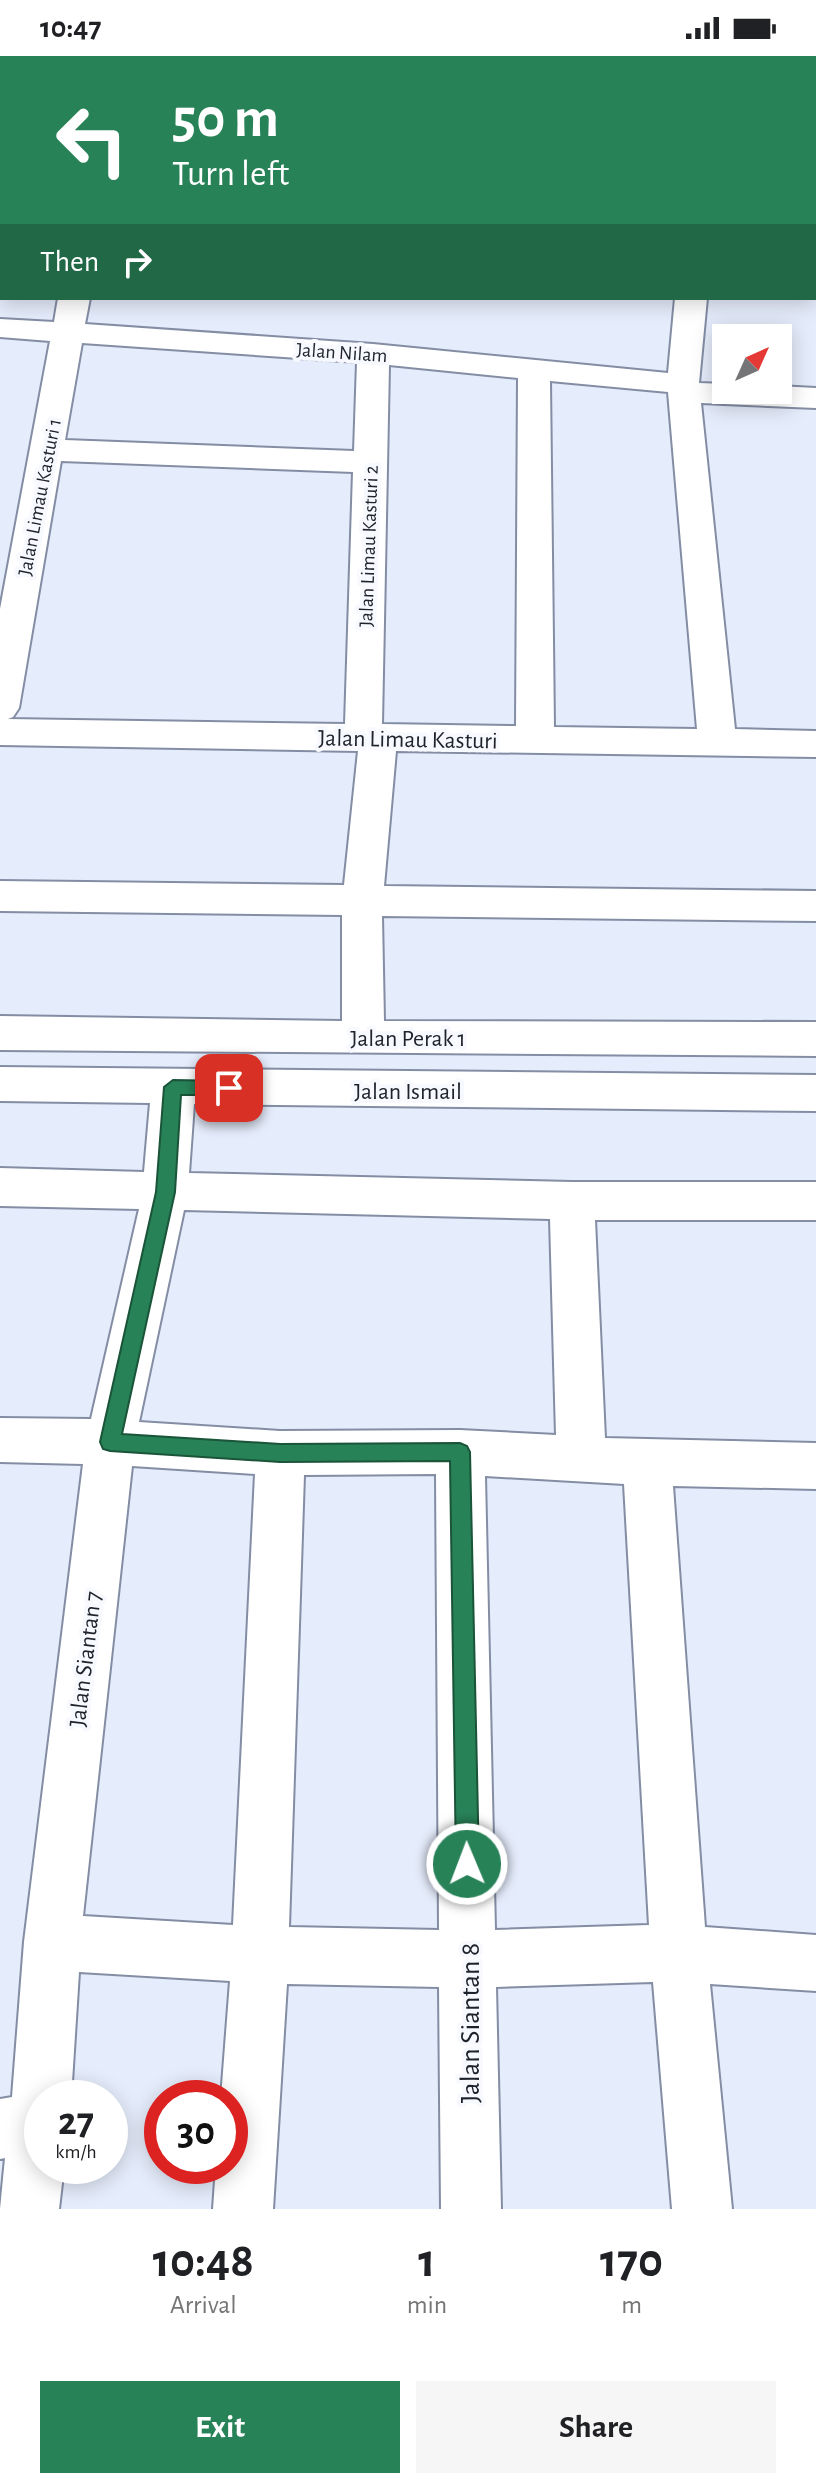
<!DOCTYPE html>
<style>
:root{--surface:#fff;--page:#f6f6f6;--text:#202124;--muted:#757577;--accent:#288258}
body{margin:0;font-family:"Alegreya Sans",sans-serif;background:var(--page);color:var(--text);height:100vh;display:flex;flex-direction:column;font-size:30px;white-space:nowrap}
*{box-sizing:border-box;margin:0}
p{font-size:26px;color:var(--muted)}
.icon{flex:none;width:44px;height:44px;fill:none;stroke:currentColor;stroke-width:2;stroke-linecap:round;stroke-linejoin:round}
.map{position:relative;height:2153px;overflow:hidden}
.side{display:flex;flex-direction:column;background:var(--surface);flex:1}
.side>*{flex:none}
.guide{position:absolute;left:0px;top:0px;width:816px;height:244px;box-shadow:0 4px 20px #0003;background:#288258;color:#fff;overflow:hidden}
.needle{width:52px;rotate:45deg}
.fabs{position:absolute;left:712px;top:268px;display:grid;gap:16px}
.fabs a{display:grid;place-items:center;width:80px;height:80px;border-radius:0px;background:var(--surface);box-shadow:0 4px 20px #0003;font-size:40px}
.speed{position:absolute;left:24px;top:2024px;display:flex;gap:16px;font-size:40px;font-weight:700;text-align:center}
.speed>*{display:grid;place-content:center;width:104px;height:104px;border-radius:50%;background:var(--surface);box-shadow:0 4px 20px #0003;line-height:1}
.speed small{font-size:20px;font-weight:400}
.speed .limit{border:12px solid #d22;background:#fff;color:#111}
.pin{position:absolute;display:grid;place-items:center;width:68px;height:68px;color:#fff;margin:-34px;border-radius:16px;box-shadow:0 4px 12px #0006}
.me{position:absolute;width:88px;margin:-44px;rotate:359deg;stroke-linejoin:round;filter:drop-shadow(0 0 6px #0008)}
.turn{display:flex;align-items:center;gap:28px;height:168px;padding:0 40px;font-size:36px}
.turn .icon{width:104px;height:104px;stroke-width:2.5}
.turn b{display:block;font-size:56px;line-height:68px}
.then{display:flex;align-items:center;height:76px;padding:0 40px;background:#0003;gap:16px;font-size:30px}
.eta{display:flex;justify-content:space-evenly;align-items:center;height:136px;text-align:center}
.eta b{font-size:48px;font-weight:700;line-height:56px}
.button{display:flex;gap:16px;margin-top:auto;padding:16px 40px}
.button a{flex:1;height:92px;border-radius:0px;background:var(--accent);color:#fff;font-size:32px;font-weight:700;line-height:92px;text-align:center}
.button a+a{background:var(--page);color:var(--text)}
.status{display:flex;justify-content:space-between;align-items:center;height:56px;padding:0 40px;background:var(--surface);direction:ltr}
.status svg{height:22px;fill:currentColor}
.map>svg:first-child{display:block}
.lines{fill:none;stroke-linecap:round;stroke-linejoin:round}
.minor-casing{stroke:#838da4;stroke-width:4}
.minor{fill:#fff;fill-rule:evenodd}
.route{fill:#288258;stroke:#1a5439;stroke-width:2}
.labels{text-anchor:middle;stroke-width:8;stroke-linejoin:round;paint-order:stroke}
.far-street-label{font-size:20px;fill:#1e222b;stroke:#f7f9fe}
.street-label{font-size:24px;fill:#1e222b;stroke:#f7f9fe}
.near-street-label{font-size:28px;fill:#1e222b;stroke:#f7f9fe}
</style>
<div class="status"><b>10:47</b><svg viewBox="0 0 49 12"><path d="M0 12V9h3v3zM5 12V6h3v6zM10 12V3h3v9zM15 12V0h3v12zM26 1h20v11H26zM47 4h2v5h-2z"/></svg></div>
<div class="map">
<svg width="816" height="2153" viewBox="0 0 816 2153">
<rect width="100%" height="100%" fill="#e5ecfb"/>
<g class="lines">
<defs>
<path id="minor" d="M 81,0 L 109,0 L 109,2 L 81,2 Z
M 179,0 L 244,0 L 246,2 L 181,2 Z
M 505,0 L 533,0 L 533,2 L 505,2 Z
M 650,0 L 678,0 L 678,2 L 650,2 Z
M 786,0 L 814,0 L 814,2 L 786,2 Z
M 814,28 L 816,28 L 816,45 L 814,45 Z
M 0,49 L 2,49 L 2,65 L 0,65 Z
M 58,242 L 90,242 L 85,268 L 373,288 L 668,317 L 675,242 L 707,242 L 699,327 L 726,328 L 726,334 L 778,334 L 778,330 L 816,332 L 816,352 L 701,347 L 735,673 L 816,675 L 816,701 L 396,695 L 384,830 L 816,835 L 816,865 L 382,860 L 384,965 L 816,966 L 816,1000 L 0,994 L 0,960 L 342,965 L 342,859 L 0,855 L 0,825 L 344,829 L 358,695 L 0,689 L 0,553 L 50,285 L 0,281 L 0,263 L 54,266 ZM 82,287 L 357,306 L 354,395 L 65,384 ZM 389,309 L 518,322 L 516,670 L 382,668 ZM 550,325 L 668,336 L 697,673 L 554,671 ZM 61,405 L 353,416 L 345,668 L 8,663 L 13,661 L 19,652 Z
M 0,1011 L 816,1019 L 816,1055 L 194,1048 L 189,1117 L 572,1126 L 816,1126 L 816,1164 L 595,1164 L 605,1382 L 816,1387 L 816,1433 L 673,1430 L 705,1871 L 816,1879 L 816,1935 L 710,1928 L 732,2153 L 672,2153 L 653,1926 L 496,1931 L 501,2153 L 441,2153 L 439,1931 L 287,1928 L 273,2153 L 213,2153 L 216,2110 L 230,2110 L 230,2042 L 221,2042 L 230,1925 L 79,1916 L 71,2042 L 42,2042 L 42,2110 L 64,2110 L 59,2153 L 0,2153 L 5,2102 L 0,2103 L 0,2043 L 12,2041 L 24,1886 L 83,1408 L 0,1406 L 0,1362 L 91,1363 L 139,1153 L 0,1150 L 0,1112 L 144,1116 L 150,1047 L 0,1045 ZM 184,1154 L 550,1163 L 556,1379 L 460,1374 L 280,1375 L 139,1366 ZM 132,1410 L 255,1418 L 233,1869 L 83,1860 ZM 436,1418 L 439,1874 L 289,1871 L 304,1419 ZM 485,1420 L 624,1428 L 649,1869 L 495,1874 Z"/>
</defs>
<use href="#minor" class="minor-casing"/>
<use href="#minor" class="minor"/>
</g>
<path class="route" d="M 173,1024 L 229,1025 L 238,1032 L 229,1039 L 181,1039 L 175,1136 L 122,1378 L 280,1388 L 460,1387 L 467,1390 L 470,1396 L 479,1808 L 475,1816 L 467,1819 L 459,1816 L 456,1808 L 450,1405 L 280,1406 L 110,1395 L 103,1393 L 100,1386 L 156,1136 L 164,1031 Z"/>
<g class="labels">
<g class="far-street-label">
<text transform="translate(342 296) rotate(4)" y="7">Jalan Nilam</text>
<text transform="translate(39 441) rotate(-79)" y="7">Jalan Limau Kasturi 1</text>
<text transform="translate(368 490) rotate(-88)" y="7">Jalan Limau Kasturi 2</text>
</g>
<g class="street-label">
<text transform="translate(408 683) rotate(1)" y="8">Jalan Limau Kasturi</text>
<text x="408" y="990">Jalan Perak 1</text>
<text x="408" y="1043">Jalan Ismail</text>
<text transform="translate(85 1603) rotate(-83)" y="8">Jalan Siantan 7</text>
</g>
<g class="near-street-label">
<text transform="translate(469 1967) rotate(-90)" y="10">Jalan Siantan 8</text>
</g>
</g>
</svg>
<div class="fabs">
<a><svg class="needle" viewBox="-14 -14 28 28"><path d="M0-13l5 13h-10z" fill="#e53935"/><path d="M0 13l5-13h-10z" fill="#757577"/></svg></a>
</div>
<div class="speed"><div>27<small>km/h</small></div><div class="limit">30</div></div>
<div class="pin" style="left:229px;top:1032px;background:#d93025"><svg class="icon" aria-label="arrive" viewBox="0 0 24 24"><path d="M6 21V4h12l-3 4 3 4H6"/></svg></div>
<svg class="me" style="left:467px;top:1808px" viewBox="-20 -20 40 40"><circle r="17" fill="#288258" stroke="#fff" stroke-width="3"/><path d="M0-11L8 9 0 5-8 9z" fill="#fff"/></svg>
<div class="guide">
<div class="turn"><svg class="icon" aria-label="left" viewBox="0 0 24 24"><path d="M17 20v-9H6M10 6l-5 5 5 5"/></svg><div><b>50 m</b>Turn left</div></div>
<div class="then">Then<svg class="icon" aria-label="right" viewBox="0 0 24 24"><path d="M7 20v-9h11M14 6l5 5-5 5"/></svg></div>
</div>
</div>
<section class="side">
<div class="eta">
<div><b>10:48</b><p>Arrival</p></div>
<div><b>1</b><p>min</p></div>
<div><b>170</b><p>m</p></div>
</div>
<div class="button"><a>Exit</a><a>Share</a></div>
</section>
